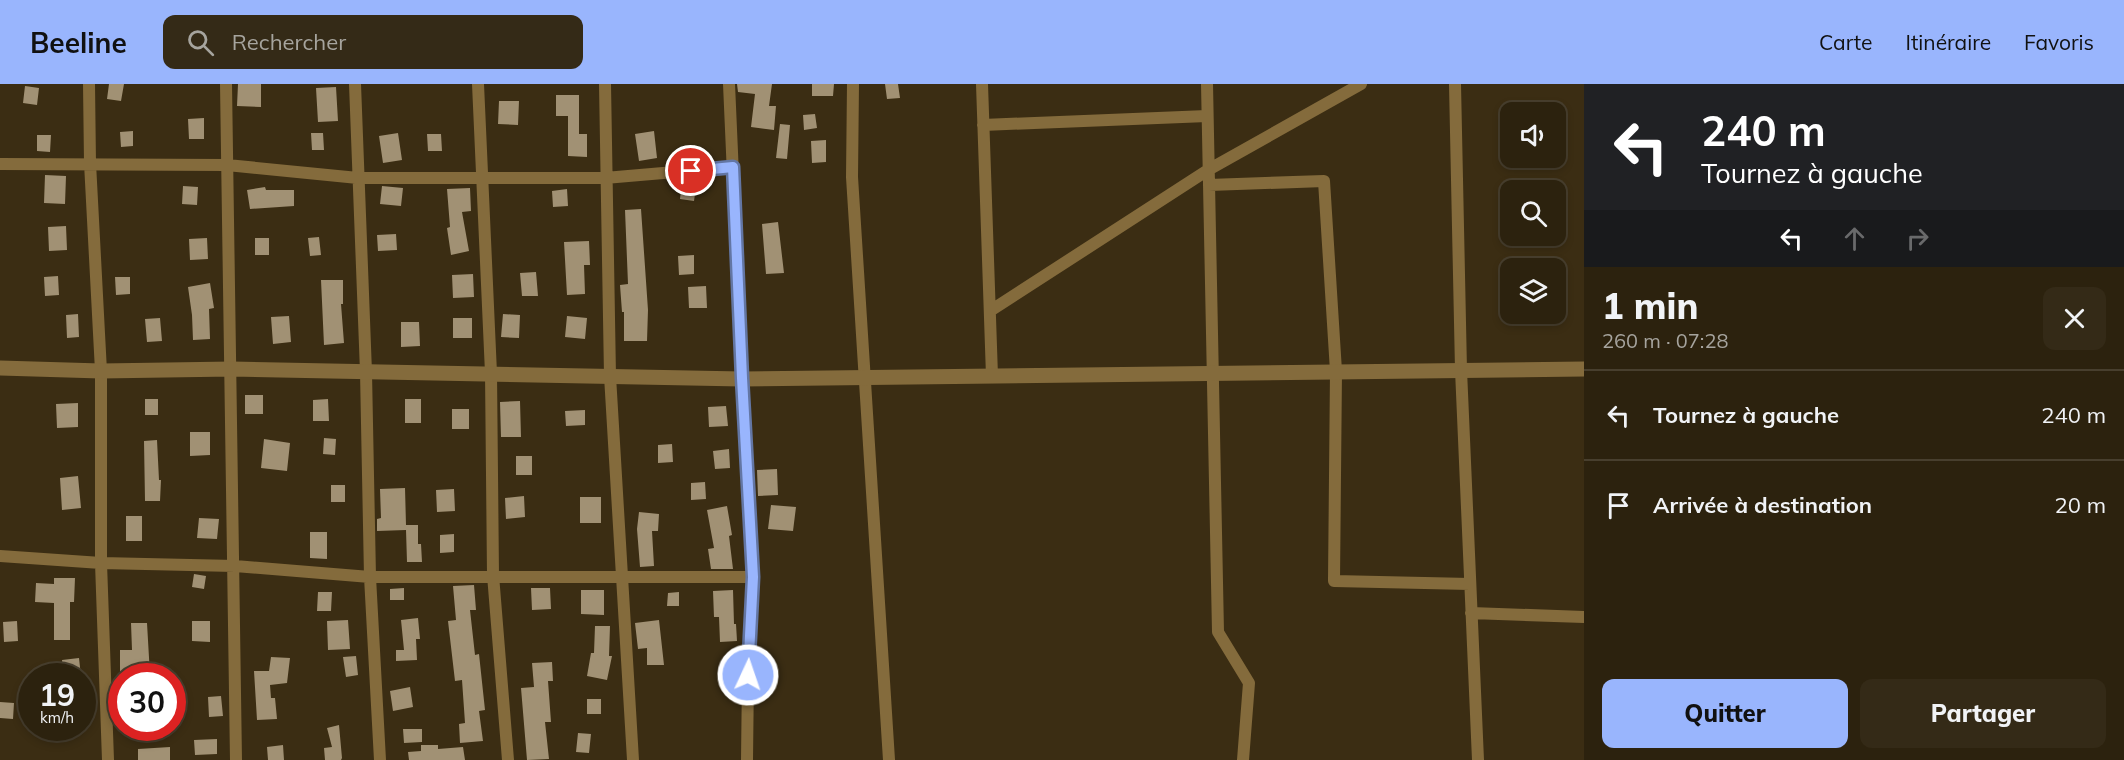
<!DOCTYPE html>
<html lang="fr">
<meta charset="utf-8">
<style>
:root{--surface:#2c220e;--page:#342a17;--text:#f1f3f6;--muted:#a6a49e;--line:#483f2e;--accent:#99b5fd}
body{margin:0;font-family:Mulish,sans-serif;background:var(--page);color:var(--text);height:100vh;display:flex;flex-direction:column;font-size:22px;white-space:nowrap}
*{box-sizing:border-box;margin:0}
p{font-size:20px;color:var(--muted)}
.icon{flex:none;width:33px;height:33px;fill:none;stroke:currentColor;stroke-width:2;stroke-linecap:round;stroke-linejoin:round}
.map{position:relative;flex:1;overflow:hidden}
.sheet{display:flex;flex-direction:column;background:var(--surface);width:540px}
.sheet>*{flex:none}
.guide{background:#202124;color:#fff;overflow:hidden}
.tools{position:absolute;left:1500px;top:18px;display:grid;gap:12px}
.tools a{display:grid;place-items:center;width:66px;height:66px;border-radius:12px;background:var(--surface);box-shadow:0 3px 9px #0003,0 0 0 2px var(--line);font-size:30px}
.speed{position:absolute;left:18px;top:579px;display:flex;gap:12px;font-size:30px;font-weight:700;text-align:center}
.speed>*{display:grid;place-content:center;width:78px;height:78px;border-radius:50%;background:var(--surface);box-shadow:0 3px 9px #0003,0 0 0 2px var(--line);line-height:1}
.speed small{font-size:15px;font-weight:400}
.speed .limit{border:9px solid #d22;background:#fff;color:#111}
.pin{position:absolute;display:grid;place-items:center;width:51px;height:51px;color:#fff;margin:-26px;border:3px solid #fff;border-radius:50%;box-shadow:0 2px 6px #0007}
.me{position:absolute;width:66px;margin:-33px;rotate:3deg;stroke-linejoin:round;filter:drop-shadow(0 0 4px #0008)}
.turn{display:flex;align-items:center;gap:21px;height:126px;padding:0 18px;font-size:27px}
.turn .icon{width:78px;height:78px;stroke-width:2.5}
.turn b{display:block;font-size:42px;line-height:51px}
.lanes{display:flex;align-items:center;height:57px;padding:0 18px;background:#0003;justify-content:center;gap:30px;direction:ltr}
.lanes .off{opacity:.35}
.round{display:grid;place-items:center;flex:none;width:63px;height:63px;border-radius:12px;background:var(--page)}
.headline{display:flex;align-items:center;justify-content:space-between;height:102px;padding:0 18px}
h1{font-size:36px;font-weight:800;line-height:45px}
.button{display:flex;gap:12px;margin-top:auto;padding:12px 18px}
.button a{flex:1;height:69px;border-radius:12px;background:var(--accent);color:#111;font-size:24px;font-weight:800;line-height:69px;text-align:center}
.button a+a{background:var(--page);color:var(--text)}
ul{padding:0;list-style:none}
li{display:flex;align-items:center;gap:18px;height:90px;padding:0 18px;border-top:2px solid var(--line)}
li div{flex:1}
li b{display:block;font-size:22px}
li em{font-style:normal}
header{display:flex;align-items:center;gap:36px;box-sizing:border-box;height:84px;padding:0 30px;background:var(--accent);color:#111}
header strong{font-size:28px}
nav{display:flex;gap:33px;margin-inline-start:auto;font-size:21px}
.search{width:420px;height:54px;background:var(--page);display:flex;align-items:center;gap:15px;box-sizing:border-box;padding:0 21px;border-radius:12px;color:var(--muted);font-size:22px}
main{display:flex;flex:1;min-height:0}
.map>svg:first-child{display:block}
.building{fill:#a19174}
.lines{fill:none;stroke-linecap:round;stroke-linejoin:round}
.minor{stroke:#846b3c;stroke-width:12}
.tertiary{stroke:#846b3c;stroke-width:15}
.route-casing{stroke:#6376a4;stroke-width:15}
.route{stroke:#99b5fd;stroke-width:10}
</style>
<header>
<strong>Beeline</strong>
<div class="search"><svg class="icon" aria-label="search" viewBox="0 0 24 24"><circle cx="10" cy="10" r="6"/><path d="M15 15l6 6"/></svg>Rechercher</div>
<nav><a>Carte</a><a>Itinéraire</a><a>Favoris</a></nav>
</header>
<main>
<div class="map">
<svg width="1584" height="676" viewBox="0 0 1584 676">
<rect width="100%" height="100%" fill="#3b2d13"/>
<path class="building" d="M 109,0 L 124,0 L 121,17 L 107,15 Z
M 238,0 L 261,0 L 261,23 L 237,22 Z
M 737,0 L 772,0 L 769,22 L 776,22 L 774,46 L 751,43 L 755,10 L 738,8 Z
M 812,0 L 834,0 L 833,12 L 812,12 Z
M 885,0 L 898,0 L 900,14 L 887,15 Z
M 25,2 L 39,4 L 37,21 L 23,19 Z
M 336,3 L 338,37 L 318,38 L 316,4 Z
M 556,11 L 579,11 L 579,50 L 587,50 L 587,73 L 568,72 L 568,32 L 556,32 Z
M 499,17 L 519,17 L 518,41 L 498,40 Z
M 815,30 L 817,44 L 804,46 L 803,31 Z
M 204,34 L 204,55 L 189,55 L 188,35 Z
M 780,40 L 790,41 L 787,75 L 776,74 Z
M 133,47 L 133,62 L 121,63 L 120,48 Z
M 654,47 L 657,74 L 639,77 L 635,50 Z
M 311,49 L 323,49 L 324,66 L 312,66 Z
M 398,49 L 402,76 L 383,79 L 379,52 Z
M 427,50 L 441,50 L 442,67 L 428,67 Z
M 37,51 L 51,51 L 50,68 L 37,67 Z
M 826,56 L 826,78 L 812,79 L 811,57 Z
M 695,61 L 696,75 L 684,76 L 683,62 Z
M 45,91 L 66,92 L 65,120 L 44,119 Z
M 686,95 L 697,96 L 694,117 L 680,115 L 682,96 Z
M 183,102 L 198,103 L 197,121 L 182,120 Z
M 382,102 L 403,104 L 401,122 L 380,120 Z
M 265,103 L 266,106 L 294,106 L 294,122 L 250,125 L 247,106 Z
M 470,104 L 471,127 L 462,128 L 469,167 L 451,171 L 447,144 L 450,143 L 447,105 Z
M 567,105 L 568,122 L 553,123 L 552,107 Z
M 641,125 L 648,226 L 647,257 L 624,257 L 624,228 L 622,228 L 620,201 L 628,200 L 625,126 Z
M 778,138 L 784,189 L 766,190 L 762,140 Z
M 66,142 L 67,166 L 49,167 L 48,143 Z
M 396,150 L 397,166 L 378,167 L 377,151 Z
M 319,153 L 321,171 L 310,172 L 308,154 Z
M 207,154 L 208,175 L 190,176 L 189,155 Z
M 255,154 L 269,154 L 269,171 L 255,171 Z
M 589,157 L 590,181 L 584,181 L 585,210 L 567,211 L 564,158 Z
M 694,171 L 694,190 L 679,191 L 678,172 Z
M 536,188 L 538,212 L 522,212 L 520,189 Z
M 473,190 L 474,213 L 453,214 L 452,191 Z
M 58,192 L 59,211 L 45,212 L 44,193 Z
M 115,193 L 130,193 L 130,210 L 116,211 Z
M 321,196 L 343,196 L 343,220 L 341,220 L 344,259 L 324,261 Z
M 210,199 L 214,224 L 209,225 L 210,255 L 193,256 L 192,231 L 188,203 Z
M 706,202 L 707,224 L 689,224 L 688,203 Z
M 78,230 L 79,253 L 67,254 L 66,231 Z
M 503,230 L 520,231 L 519,254 L 501,253 Z
M 289,232 L 291,258 L 273,260 L 271,233 Z
M 567,232 L 587,234 L 585,255 L 565,253 Z
M 160,234 L 162,257 L 147,258 L 145,235 Z
M 453,234 L 472,234 L 472,254 L 453,254 Z
M 401,238 L 419,238 L 420,262 L 401,263 Z
M 245,311 L 263,311 L 263,330 L 245,330 Z
M 145,315 L 158,315 L 158,331 L 145,331 Z
M 328,315 L 329,337 L 313,337 L 313,316 Z
M 405,315 L 421,315 L 421,339 L 405,339 Z
M 520,317 L 521,353 L 501,353 L 500,318 Z
M 78,319 L 78,343 L 57,344 L 56,320 Z
M 726,322 L 728,342 L 709,343 L 708,323 Z
M 452,325 L 469,325 L 469,345 L 452,345 Z
M 585,326 L 585,341 L 566,342 L 565,327 Z
M 190,348 L 210,348 L 210,371 L 190,372 Z
M 324,354 L 336,355 L 335,371 L 323,370 Z
M 264,355 L 290,359 L 287,387 L 261,384 Z
M 157,356 L 159,396 L 161,396 L 160,417 L 145,417 L 144,357 Z
M 672,360 L 673,378 L 658,379 L 658,361 Z
M 729,365 L 730,384 L 715,385 L 713,367 Z
M 516,372 L 532,372 L 532,391 L 516,391 Z
M 777,385 L 778,411 L 758,412 L 757,386 Z
M 78,392 L 81,424 L 62,426 L 60,394 Z
M 705,398 L 706,415 L 691,416 L 691,399 Z
M 331,401 L 345,401 L 345,418 L 331,418 Z
M 405,404 L 406,441 L 418,441 L 418,460 L 421,460 L 422,478 L 407,478 L 406,446 L 377,447 L 377,435 L 381,434 L 380,405 Z
M 454,405 L 455,427 L 437,428 L 436,406 Z
M 524,412 L 525,433 L 506,435 L 505,414 Z
M 580,413 L 601,413 L 601,439 L 580,439 Z
M 771,421 L 796,423 L 793,447 L 768,445 Z
M 727,422 L 732,451 L 729,452 L 733,485 L 711,485 L 708,465 L 714,464 L 707,426 Z
M 639,428 L 659,430 L 658,447 L 652,447 L 654,482 L 640,483 L 637,445 Z
M 126,432 L 142,432 L 142,457 L 126,457 Z
M 199,434 L 219,435 L 217,455 L 197,454 Z
M 310,448 L 327,448 L 327,475 L 310,474 Z
M 454,450 L 454,468 L 440,469 L 440,451 Z
M 194,490 L 206,492 L 204,505 L 192,503 Z
M 54,494 L 75,494 L 74,518 L 70,518 L 70,556 L 54,556 L 54,519 L 35,518 L 36,499 L 54,500 Z
M 474,501 L 476,526 L 470,526 L 475,571 L 479,570 L 485,626 L 479,627 L 483,657 L 460,659 L 459,640 L 465,639 L 462,596 L 455,597 L 448,537 L 456,536 L 453,502 Z
M 404,504 L 404,516 L 390,516 L 390,505 Z
M 531,504 L 550,504 L 551,525 L 532,526 Z
M 581,506 L 604,506 L 604,531 L 581,530 Z
M 733,506 L 734,540 L 736,540 L 737,557 L 720,558 L 719,533 L 714,533 L 713,507 Z
M 318,508 L 332,508 L 331,527 L 317,527 Z
M 679,508 L 679,522 L 667,522 L 668,509 Z
M 418,534 L 420,555 L 416,555 L 417,576 L 396,577 L 396,566 L 404,566 L 401,536 Z
M 348,536 L 350,565 L 328,566 L 327,537 Z
M 659,536 L 664,581 L 647,581 L 647,564 L 638,565 L 635,539 Z
M 17,537 L 18,557 L 4,558 L 3,538 Z
M 192,537 L 210,537 L 210,558 L 192,557 Z
M 131,539 L 147,539 L 150,591 L 120,592 L 120,566 L 132,566 Z
M 595,542 L 610,542 L 609,572 L 612,572 L 607,596 L 587,592 L 591,569 L 594,569 Z
M 356,572 L 358,591 L 346,593 L 343,573 Z
M 271,573 L 290,574 L 287,599 L 270,601 L 271,614 L 275,614 L 277,635 L 257,636 L 254,587 L 269,587 Z
M 79,574 L 81,592 L 64,592 L 62,576 Z
M 552,578 L 553,597 L 548,597 L 551,638 L 545,638 L 549,675 L 527,676 L 521,604 L 534,603 L 532,579 Z
M 410,603 L 413,623 L 393,627 L 390,607 Z
M 221,612 L 223,632 L 209,633 L 208,613 Z
M 587,615 L 601,615 L 601,630 L 587,630 Z
M 0,618 L 14,619 L 13,635 L 0,634 Z
M 339,641 L 342,674 L 341,676 L 325,676 L 324,664 L 332,663 L 327,644 Z
M 403,645 L 422,645 L 422,658 L 404,659 Z
M 578,649 L 591,650 L 589,669 L 576,668 Z
M 217,655 L 217,670 L 195,671 L 194,656 Z
M 283,661 L 284,676 L 268,676 L 267,663 Z
M 421,661 L 438,661 L 438,665 L 463,663 L 465,676 L 409,676 L 408,668 L 421,667 Z
M 170,663 L 170,676 L 138,676 L 138,665 Z"/>
<g class="lines">
<path class="minor" d="M 89,0 L 90,79 L 101,287 L 101,479 L 108,676
M 226,0 L 236,676
M 355,0 L 366,288 L 370,493 L 380,676
M 478,0 L 491,289 L 493,491 L 508,676
M 605,0 L 610,292 L 633,676
M 729,0 L 742,295 L 753,493 L 748,591 L 747,676
M 853,0 L 852,93 L 889,676
M 982,0 L 992,292
M 1207,0 L 1218,548 L 1249,599 L 1243,676
M 1455,0 L 1461,286 L 1478,676
M 983,41 L 1207,32
M 0,80 L 227,81 L 358,94 L 605,94 L 733,83
M 1209,101 L 1324,97 L 1336,287 L 1334,497 L 1470,500
M 990,227 L 1208,86 L 1361,0
M 0,472 L 101,479 L 235,482 L 370,493 L 753,493
M 1471,529 L 1584,533"/>
<path class="tertiary" d="M 0,284 L 101,287 L 232,285 L 742,295 L 1584,285"/>
</g>
<g class="lines">
<defs>
<path id="route" d="M 691,87 L 733,83 L 742,294 L 753,493 L 748,591"/>
</defs>
<use href="#route" class="route-casing"/>
<use href="#route" class="route"/>
</g>
</svg>
<div class="tools">
<a><svg class="icon" aria-label="sound" viewBox="0 0 24 24"><path d="M4 9h4l5-4v14l-5-4H4zM17 9q2 3 0 6"/></svg></a>
<a><svg class="icon" aria-label="search" viewBox="0 0 24 24"><circle cx="10" cy="10" r="6"/><path d="M15 15l6 6"/></svg></a>
<a><svg class="icon" aria-label="layers" viewBox="0 0 24 24"><path d="M12 4l9 5-9 5-9-5zM3 14l9 5 9-5"/></svg></a>
</div>
<div class="speed"><div>19<small>km/h</small></div><div class="limit">30</div></div>
<div class="pin" style="left:691px;top:87px;background:#d93025"><svg class="icon" aria-label="arrive" viewBox="0 0 24 24"><path d="M6 21V4h12l-3 4 3 4H6"/></svg></div>
<svg class="me" style="left:748px;top:591px" viewBox="-20 -20 40 40"><circle r="17" fill="#99b5fd" stroke="#fff" stroke-width="3"/><path d="M0-11L8 9 0 5-8 9z" fill="#fff"/></svg>
</div>
<section class="sheet">
<div class="guide">
<div class="turn"><svg class="icon" aria-label="left" viewBox="0 0 24 24"><path d="M17 20v-9H6M10 6l-5 5 5 5"/></svg><div><b>240 m</b>Tournez à gauche</div></div>
<div class="lanes"><svg class="icon" aria-label="left" viewBox="0 0 24 24"><path d="M17 20v-9H6M10 6l-5 5 5 5"/></svg><svg class="icon off" aria-label="ahead" viewBox="0 0 24 24"><path d="M12 20V5M6 11l6-6 6 6"/></svg><svg class="icon off" aria-label="right" viewBox="0 0 24 24"><path d="M7 20v-9h11M14 6l5 5-5 5"/></svg></div>
</div>
<div class="headline"><div><h1>1 min</h1><p>260 m · 07:28</p></div><a class="round"><svg class="icon" aria-label="close" viewBox="0 0 24 24"><path d="M6 6l12 12M18 6L6 18"/></svg></a></div>
<ul>
<li><svg class="icon" aria-label="left" viewBox="0 0 24 24"><path d="M17 20v-9H6M10 6l-5 5 5 5"/></svg><div><b>Tournez à gauche</b></div><em>240 m</em></li>
<li><svg class="icon" aria-label="arrive" viewBox="0 0 24 24"><path d="M6 21V4h12l-3 4 3 4H6"/></svg><div><b>Arrivée à destination</b></div><em>20 m</em></li>
</ul>
<div class="button"><a>Quitter</a><a>Partager</a></div>
</section>
</main>
